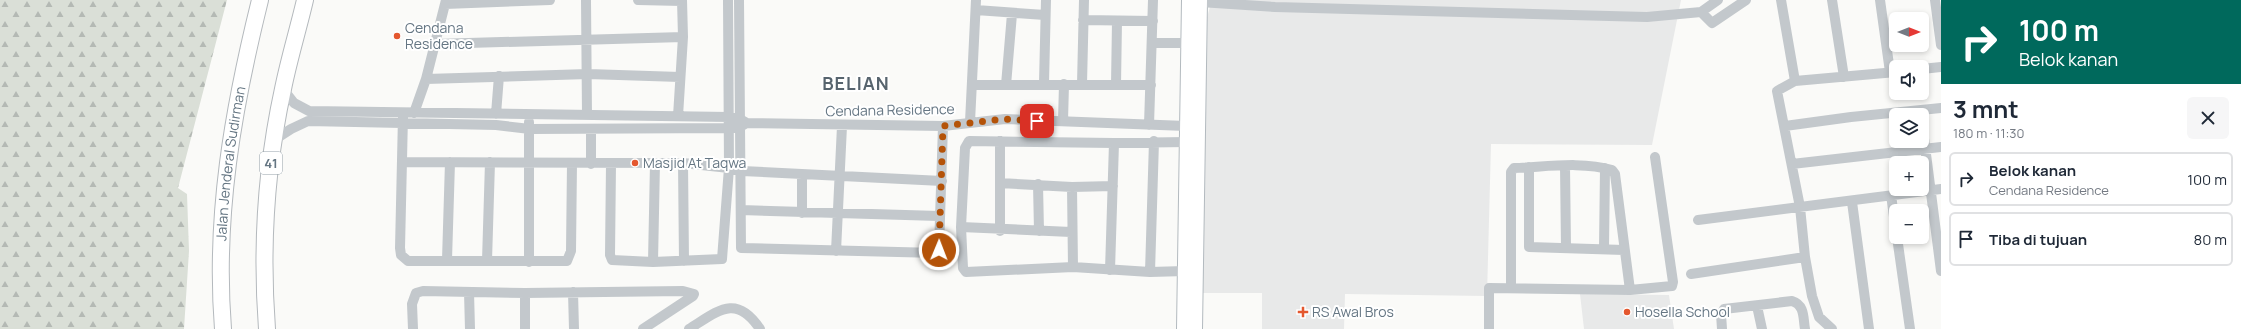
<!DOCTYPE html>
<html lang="id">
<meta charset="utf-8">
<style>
:root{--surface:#fff;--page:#f6f6f7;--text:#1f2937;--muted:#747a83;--line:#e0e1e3}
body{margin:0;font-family:Manrope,sans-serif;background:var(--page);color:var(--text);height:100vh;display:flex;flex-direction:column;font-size:15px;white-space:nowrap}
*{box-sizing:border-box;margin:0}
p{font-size:13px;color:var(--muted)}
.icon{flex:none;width:22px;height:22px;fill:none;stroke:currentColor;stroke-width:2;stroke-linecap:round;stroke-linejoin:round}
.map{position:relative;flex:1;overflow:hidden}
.sheet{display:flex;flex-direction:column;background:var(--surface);width:300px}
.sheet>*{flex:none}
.hud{background:#00695c;color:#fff;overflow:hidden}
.needle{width:26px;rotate:90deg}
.buttons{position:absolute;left:1889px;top:12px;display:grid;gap:8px}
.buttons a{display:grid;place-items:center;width:40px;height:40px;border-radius:6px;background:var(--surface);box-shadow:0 2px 6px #0003;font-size:20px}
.pin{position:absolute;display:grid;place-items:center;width:34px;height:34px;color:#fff;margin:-17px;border-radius:8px;box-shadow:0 2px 6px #0006}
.me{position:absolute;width:44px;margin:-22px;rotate:1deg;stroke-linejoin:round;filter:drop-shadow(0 0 3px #0008)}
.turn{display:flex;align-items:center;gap:14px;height:84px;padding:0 12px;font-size:18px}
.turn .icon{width:52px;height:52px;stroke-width:2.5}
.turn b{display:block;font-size:28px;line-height:34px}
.round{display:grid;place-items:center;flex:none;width:42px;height:42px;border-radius:6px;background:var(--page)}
.overview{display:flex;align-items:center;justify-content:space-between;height:68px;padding:0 12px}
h1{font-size:24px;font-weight:700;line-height:30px}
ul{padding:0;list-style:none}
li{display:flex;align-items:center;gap:12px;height:54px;margin:0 8px 6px;padding:0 4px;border:2px solid var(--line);border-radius:6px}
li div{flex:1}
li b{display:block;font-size:15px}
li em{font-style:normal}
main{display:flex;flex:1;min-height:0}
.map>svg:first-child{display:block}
.built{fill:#e8e9e9}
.forest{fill:url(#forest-firs)}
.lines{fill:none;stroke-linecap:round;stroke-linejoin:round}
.secondary-casing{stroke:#b3babf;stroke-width:16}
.trunk-casing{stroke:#b4b9bd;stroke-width:18}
.minor{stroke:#c3c8cc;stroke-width:10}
.secondary{stroke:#fff;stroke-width:14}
.trunk{stroke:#fff;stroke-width:16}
.route{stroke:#b45309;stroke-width:7;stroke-dasharray:0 12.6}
.poi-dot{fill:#e4572e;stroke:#fff;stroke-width:1.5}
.labels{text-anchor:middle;stroke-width:4;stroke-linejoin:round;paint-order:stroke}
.shield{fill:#fff;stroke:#939fa8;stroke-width:1}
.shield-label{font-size:13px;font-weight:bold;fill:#657683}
.poi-label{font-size:14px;fill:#657683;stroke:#fff;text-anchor:start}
.street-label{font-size:14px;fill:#657683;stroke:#fff}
.district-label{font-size:18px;font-weight:bold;letter-spacing:1px;fill:#57646e;stroke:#fff}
</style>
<main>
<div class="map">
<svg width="1941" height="329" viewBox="0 0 1941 329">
<defs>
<pattern id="forest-firs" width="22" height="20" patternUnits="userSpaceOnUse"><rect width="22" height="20" fill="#dadfd7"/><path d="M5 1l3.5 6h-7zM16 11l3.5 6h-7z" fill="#b4b9b4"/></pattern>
</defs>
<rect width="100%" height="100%" fill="#fafaf8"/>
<path class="built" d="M 1212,0 L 1681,0 L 1652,145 L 1491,144 L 1487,296 L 1345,294 L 1344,329 L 1262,329 L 1262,293 L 1201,293 L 1206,21 Z
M 1580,294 L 1669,295 L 1674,329 L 1584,329 Z"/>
<path class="forest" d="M 0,0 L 227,0 L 178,188 L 187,194 L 189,251 L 184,329 L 0,329 Z"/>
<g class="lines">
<defs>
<path id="secondary" d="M 1184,329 L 1189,0
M 1195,329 L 1200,0"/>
<g id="trunk">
<path id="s1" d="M 223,329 C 214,216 233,109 260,0"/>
<path d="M 267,329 C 261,250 266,167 283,89 C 289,59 298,30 305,0"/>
</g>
</defs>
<use href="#secondary" class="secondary-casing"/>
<use href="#trunk" class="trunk-casing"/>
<path class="minor" d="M 586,0 L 587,115
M 638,0 L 682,1
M 739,0 L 741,248 L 937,253 L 939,249 L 943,126
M 1781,0 L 1795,81
M 1832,0 L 1844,77
M 1880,0 L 1890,72
M 1935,0 L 1941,45
M 1200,2 L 1275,7 L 1647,17 L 1701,12 L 1718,0
M 445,4 L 550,0
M 976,10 L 1045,15
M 1701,12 L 1712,23 L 1746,0
M 1083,20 L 1153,21
M 1153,43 L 1189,43
M 434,44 L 683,37
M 1922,69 L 1941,67
M 426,79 L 588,74 L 680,77
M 1044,83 L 1046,0
M 1082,84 L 1084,0
M 972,85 L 1151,85
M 1006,85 L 1012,14
M 1116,85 L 1117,21
M 283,89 L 294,103 L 309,111 L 729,117 L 740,119 L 747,123 L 943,126 L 1005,119 L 1186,126
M 414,113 L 426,79 L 446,0
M 496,114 L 499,76
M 403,116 L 400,248 L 401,255 L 408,261 L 567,261 L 571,251 L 572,163
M 678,116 L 683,37 L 682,0
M 1063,121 L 1064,84
M 970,122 L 976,0
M 1922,123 L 1941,271
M 1149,125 L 1153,0
M 1785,126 L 1851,117 L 1941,108
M 274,140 L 291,129 L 308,121 L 496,125 L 530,129 L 730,128 L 740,127 L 745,124
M 402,162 L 683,163 L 729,168 L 742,171 L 942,181
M 683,163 L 684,261
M 591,164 L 591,129
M 611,164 L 610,255 L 612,260 L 653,262 L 722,259 L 729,168 L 728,0
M 1792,164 L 1941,147
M 1565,166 L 1566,248
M 1529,167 L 1529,247 L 1624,250
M 1000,183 L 1072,187 L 1113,186
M 1038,184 L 1039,231
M 1072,187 L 1073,267
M 1891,195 L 1896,231
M 1852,202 L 1869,329
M 741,210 L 939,216
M 802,213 L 802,175
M 1698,220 L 1941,189
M 961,227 L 1071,232
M 1000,231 L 1000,141
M 1897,237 L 1910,329
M 1604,248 L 1605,168
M 836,251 L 842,126
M 447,260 L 450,162
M 487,261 L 490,162
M 529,262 L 529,122
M 653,262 L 655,163
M 1110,270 L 1114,143
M 1185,271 L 1150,272 L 1073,267 L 966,272 L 963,268 L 961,227 L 965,148 L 969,141 L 1114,143 L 1187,142
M 1150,272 L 1154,141
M 1691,274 L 1805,257
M 1511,288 L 1511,172 L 1514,168 C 1545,167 1582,161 1612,170 L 1615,174 L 1630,290
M 469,292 L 470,329
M 573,292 L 574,329
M 525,293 L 525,329
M 1757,306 L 1762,329
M 413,329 L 412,304 L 416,293 L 423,291 L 525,293 L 683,291 L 694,294 L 693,296 L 643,329
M 689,329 C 718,311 736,293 760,329
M 1489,329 L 1489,288 L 1630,290 L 1672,286 L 1673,282 L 1655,157
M 1722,329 L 1721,314 L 1724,309 L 1792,301 C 1805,305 1803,318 1805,329
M 1832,329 L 1819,317 L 1812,296 L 1805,257 L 1800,207 L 1777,91 L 1795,81 L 1896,72"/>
<use href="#secondary" class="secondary"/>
<use href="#trunk" class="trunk"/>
</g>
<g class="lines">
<path class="route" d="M 939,250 L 943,126 L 1004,119 L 1037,121"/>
</g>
<g class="poi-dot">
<circle cx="397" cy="36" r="4"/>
<circle cx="635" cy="163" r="4"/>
<path d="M1301 306h4v4h4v4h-4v4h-4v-4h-4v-4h4z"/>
<circle cx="1627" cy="312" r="4"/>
</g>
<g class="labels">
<rect class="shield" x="260" y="152" width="22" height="22" rx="3"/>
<g class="shield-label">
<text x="271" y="168">41</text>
</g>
<g class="poi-label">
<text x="405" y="33">Cendana<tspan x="405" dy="16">Residence</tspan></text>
<text x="643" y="168">Masjid At Taqwa</text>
<text x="1312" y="317">RS Awal Bros</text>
<text x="1635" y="317">Hosella School</text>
</g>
<g class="street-label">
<text transform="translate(890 110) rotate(-1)" y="5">Cendana Residence</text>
<text dy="5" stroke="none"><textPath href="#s1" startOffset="166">Jalan Jenderal Sudirman</textPath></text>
</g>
<g class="district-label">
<text x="856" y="90">BELIAN</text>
</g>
</g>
</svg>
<div class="buttons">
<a><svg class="needle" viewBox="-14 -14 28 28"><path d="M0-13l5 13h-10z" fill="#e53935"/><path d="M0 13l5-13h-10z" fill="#747a83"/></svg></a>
<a><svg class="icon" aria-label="sound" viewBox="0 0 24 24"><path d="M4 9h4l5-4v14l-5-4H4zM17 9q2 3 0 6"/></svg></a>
<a><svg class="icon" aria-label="layers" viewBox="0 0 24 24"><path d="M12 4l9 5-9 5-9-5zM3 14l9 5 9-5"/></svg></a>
<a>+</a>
<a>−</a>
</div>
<div class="pin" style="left:1037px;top:121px;background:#d93025"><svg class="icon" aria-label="arrive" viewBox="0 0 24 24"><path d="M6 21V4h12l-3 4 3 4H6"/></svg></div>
<svg class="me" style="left:939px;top:250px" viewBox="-20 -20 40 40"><circle r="17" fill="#b45309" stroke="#fff" stroke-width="3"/><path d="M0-11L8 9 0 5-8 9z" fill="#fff"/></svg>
</div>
<section class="sheet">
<div class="hud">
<div class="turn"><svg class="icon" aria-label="right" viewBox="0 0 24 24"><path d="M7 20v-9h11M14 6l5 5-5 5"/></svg><div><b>100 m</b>Belok kanan</div></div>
</div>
<div class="overview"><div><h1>3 mnt</h1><p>180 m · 11:30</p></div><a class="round"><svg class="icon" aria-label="close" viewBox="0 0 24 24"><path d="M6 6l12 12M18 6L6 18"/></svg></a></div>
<ul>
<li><svg class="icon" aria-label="right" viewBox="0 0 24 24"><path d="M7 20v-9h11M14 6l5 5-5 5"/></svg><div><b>Belok kanan</b><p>Cendana Residence</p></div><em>100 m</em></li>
<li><svg class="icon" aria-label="arrive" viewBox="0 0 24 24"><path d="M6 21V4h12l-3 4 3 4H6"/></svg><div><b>Tiba di tujuan</b></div><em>80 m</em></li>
</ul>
</section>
</main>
